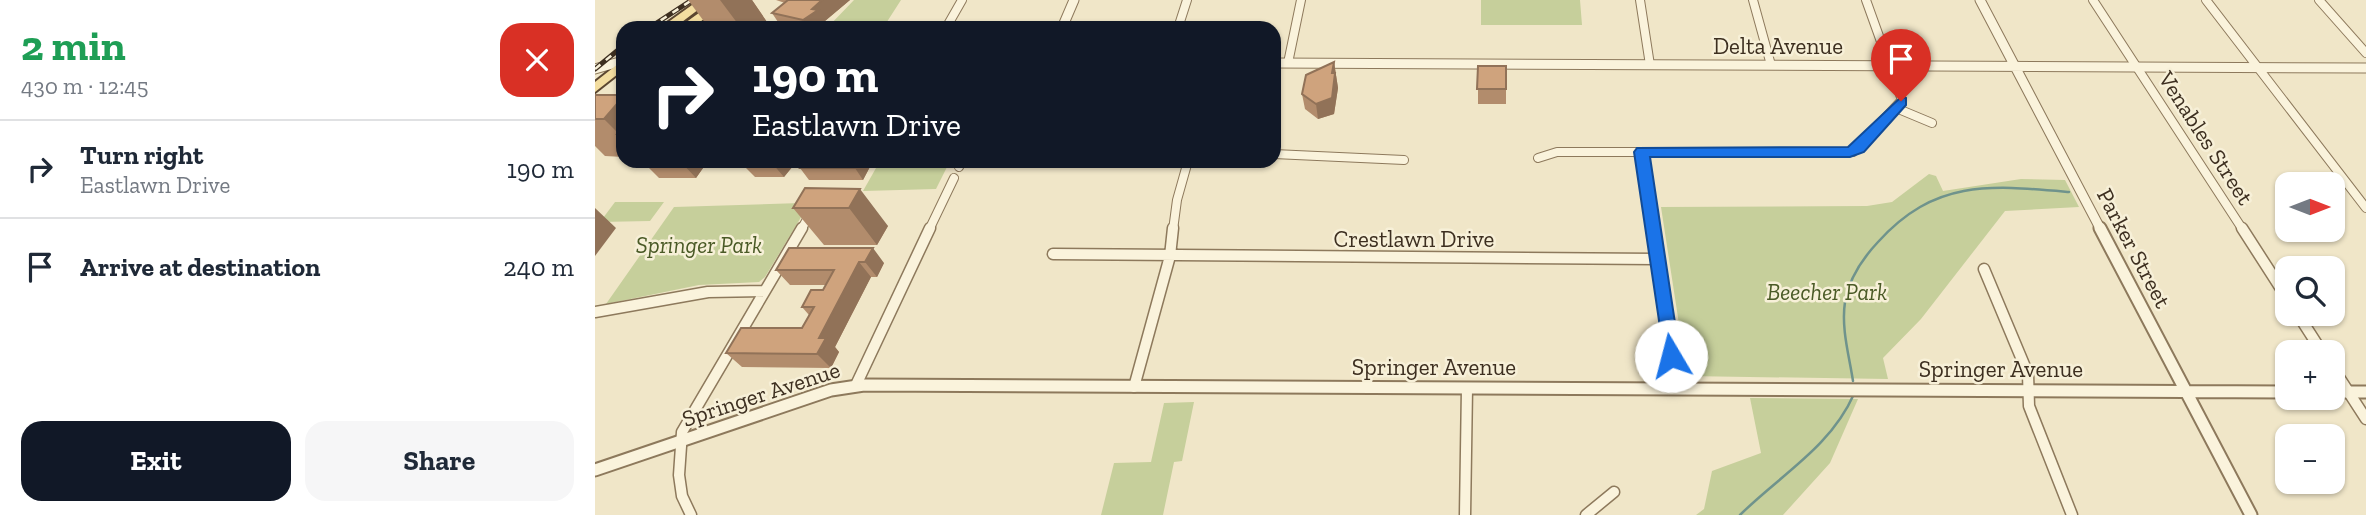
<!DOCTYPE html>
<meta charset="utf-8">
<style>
:root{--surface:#fff;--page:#f6f6f7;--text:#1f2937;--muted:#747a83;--line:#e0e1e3;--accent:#111827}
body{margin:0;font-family:"Zilla Slab",serif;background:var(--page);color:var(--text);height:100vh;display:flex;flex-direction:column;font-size:26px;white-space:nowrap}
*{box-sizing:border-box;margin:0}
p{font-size:23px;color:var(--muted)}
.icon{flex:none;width:38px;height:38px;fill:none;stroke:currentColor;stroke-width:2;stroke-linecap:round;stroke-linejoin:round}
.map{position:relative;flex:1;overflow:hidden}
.details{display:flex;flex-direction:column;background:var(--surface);width:595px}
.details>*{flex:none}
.guide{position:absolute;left:21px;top:21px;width:665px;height:147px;border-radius:21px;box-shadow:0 2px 5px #0004;background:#111827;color:#fff;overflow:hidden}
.needle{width:46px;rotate:90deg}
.tools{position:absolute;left:1680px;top:172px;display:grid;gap:14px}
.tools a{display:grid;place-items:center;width:70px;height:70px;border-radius:14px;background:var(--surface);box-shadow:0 2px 5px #0004;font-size:35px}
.pin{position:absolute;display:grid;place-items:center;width:60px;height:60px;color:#fff;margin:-72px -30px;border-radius:50% 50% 50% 0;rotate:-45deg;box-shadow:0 0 7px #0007}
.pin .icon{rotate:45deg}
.me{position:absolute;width:77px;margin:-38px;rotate:352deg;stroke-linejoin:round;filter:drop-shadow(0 0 5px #0008)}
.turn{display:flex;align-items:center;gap:24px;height:147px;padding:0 21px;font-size:32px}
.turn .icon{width:91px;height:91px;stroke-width:2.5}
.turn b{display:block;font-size:49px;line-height:60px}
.round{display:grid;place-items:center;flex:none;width:74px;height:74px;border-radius:21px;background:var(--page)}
.head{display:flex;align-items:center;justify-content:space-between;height:119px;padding:0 21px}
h1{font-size:42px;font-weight:700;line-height:52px;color:#1e9e55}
.action{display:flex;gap:14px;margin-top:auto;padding:14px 21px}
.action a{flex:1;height:80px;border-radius:21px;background:var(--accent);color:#fff;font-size:28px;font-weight:700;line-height:80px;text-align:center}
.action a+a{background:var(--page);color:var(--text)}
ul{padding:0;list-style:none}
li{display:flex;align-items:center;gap:21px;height:98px;padding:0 21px;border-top:2px solid var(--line)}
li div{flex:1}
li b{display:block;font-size:26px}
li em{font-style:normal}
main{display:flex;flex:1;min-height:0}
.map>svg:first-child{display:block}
.green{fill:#c6cf9b}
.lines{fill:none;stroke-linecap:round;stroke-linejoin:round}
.stream{stroke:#6f938c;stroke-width:2.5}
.minor-far1-casing{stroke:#8d795c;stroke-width:10}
.minor-casing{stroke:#8d795c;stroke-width:13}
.tertiary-far1-casing{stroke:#8d795c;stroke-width:11}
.tertiary-casing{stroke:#8d795c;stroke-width:15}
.primary-casing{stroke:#5b4630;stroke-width:4}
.minor-far1{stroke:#faf3dc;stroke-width:8}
.minor{stroke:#faf3dc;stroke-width:10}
.tertiary-far1{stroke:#faf3dc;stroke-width:9}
.tertiary{stroke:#faf3dc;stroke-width:11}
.primary{fill:#f3dda0;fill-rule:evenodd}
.rail-casing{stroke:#3d2f20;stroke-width:5}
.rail{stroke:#f7f0d8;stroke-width:2.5;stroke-dasharray:7;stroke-linecap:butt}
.wall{fill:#b28c6c}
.shaded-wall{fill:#917258}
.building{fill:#cfa37d;stroke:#917258;stroke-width:2}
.route{fill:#1a73e8;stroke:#114b97;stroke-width:2}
.labels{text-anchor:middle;stroke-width:5;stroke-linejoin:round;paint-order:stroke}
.street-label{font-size:23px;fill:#3d2f20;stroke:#f7f0d8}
.park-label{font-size:23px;font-style:italic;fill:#4a5a26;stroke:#f7f0d8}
</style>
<main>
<section class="details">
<div class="head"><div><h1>2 min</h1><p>430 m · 12:45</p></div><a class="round" style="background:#d93025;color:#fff"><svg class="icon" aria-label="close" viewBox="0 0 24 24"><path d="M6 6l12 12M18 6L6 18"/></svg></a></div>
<ul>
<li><svg class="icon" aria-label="right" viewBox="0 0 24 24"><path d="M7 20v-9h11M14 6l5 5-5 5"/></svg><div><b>Turn right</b><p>Eastlawn Drive</p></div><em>190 m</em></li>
<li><svg class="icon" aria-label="arrive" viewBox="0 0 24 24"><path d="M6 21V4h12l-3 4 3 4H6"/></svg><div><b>Arrive at destination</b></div><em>240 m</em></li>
</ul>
<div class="action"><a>Exit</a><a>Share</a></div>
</section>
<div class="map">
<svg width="1771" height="515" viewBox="0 0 1771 515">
<rect width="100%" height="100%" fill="#f0e6c8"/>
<path class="green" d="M 259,0 L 306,0 L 288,28 L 232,28 Z
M 886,0 L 985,0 L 987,25 L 886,25 Z
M 285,161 L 355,161 L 341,189 L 268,191 Z
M 1334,174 L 1341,176 L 1348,191 L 1426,179 L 1470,180 L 1484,207 L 1410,211 L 1326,319 L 1288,358 L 1293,379 L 1092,376 L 1066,207 L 1272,206 L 1297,202 Z
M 20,202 L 69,202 L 55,221 L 5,222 Z
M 206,203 L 211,209 L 170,277 L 164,282 L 104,285 L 11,304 L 79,207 Z
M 1155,398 L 1263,399 L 1235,463 L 1188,515 L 1101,515 L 1109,509 L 1117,471 L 1166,453 Z
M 599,402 L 587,461 L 579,462 L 568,515 L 506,515 L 519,463 L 556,462 L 569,403 Z"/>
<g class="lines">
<path class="stream" d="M 1258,381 C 1254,355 1246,328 1250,302 C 1254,278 1267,259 1283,242 C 1340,179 1395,185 1474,192
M 1145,515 C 1185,475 1235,448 1259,394"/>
<defs>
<path id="minor-far1" d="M 1045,0 L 1055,65
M 1158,0 L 1176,65
M 1498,0 L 1648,230
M 1611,0 L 1771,208
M 1724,0 L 1771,53
M 351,28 L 367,0
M 583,28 L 592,0
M 693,63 L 706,0
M 1301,108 L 1337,123
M 1047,152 L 1058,230
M 679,154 L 809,160
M 943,158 L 962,152 L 1258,152 L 1307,100 L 1271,0
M 364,167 L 367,161
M 206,230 L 215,214
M 334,230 L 359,178
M 578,230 L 582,200 L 593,161"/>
<path id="minor" d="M 1058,228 L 1079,376
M 1647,228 L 1692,298
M 458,254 L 1062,259
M 1389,269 L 1433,374 L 1434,406 L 1477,515
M 0,312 L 113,292 L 169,291
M 1702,313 L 1727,352
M 1738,368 L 1771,419
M 261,385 L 335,228
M 539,387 L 575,256 L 578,228
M 96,515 L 87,496 L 84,475 L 87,432 L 207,228
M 870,515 L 872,388
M 991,515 L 1019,492"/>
<path id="tertiary-far1" d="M 1385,0 L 1506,230
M 467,28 L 479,0
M 679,63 L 1771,68
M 0,69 L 28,61"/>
<path id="tertiary" d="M 1505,228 L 1656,515
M 1738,392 L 1771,392
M 0,470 L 236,390 L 269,385 L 1692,392"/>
<path id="primary" d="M 104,0 L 116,0 L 79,28 L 65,28 Z
M 122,0 L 134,0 L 97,28 L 83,28 Z
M 28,60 L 28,70 L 0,92 L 0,82 Z"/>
</defs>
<use href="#minor-far1" class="minor-far1-casing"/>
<use href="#minor" class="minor-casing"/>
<use href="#tertiary-far1" class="tertiary-far1-casing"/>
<use href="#tertiary" class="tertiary-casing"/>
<use href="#primary" class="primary-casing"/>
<use href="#minor-far1" class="minor-far1"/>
<use href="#minor" class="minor"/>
<use href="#tertiary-far1" class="tertiary-far1"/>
<use href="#tertiary" class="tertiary"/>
<use href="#primary" class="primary"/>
<defs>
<path id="rail" d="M 54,28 L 97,0
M 0,69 L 28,46"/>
</defs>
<use href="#rail" class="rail-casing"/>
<use href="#rail" class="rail"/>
</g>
<path class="wall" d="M 93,0 L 157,0 L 172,22 L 167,28 L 114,28 Z
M 181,0 L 255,0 L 230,21 L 233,25 L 229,28 L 187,28 L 177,13 L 190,3 Z
M 739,62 L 743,88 L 739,114 L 723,119 L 710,109 L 707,94 Z
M 883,66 L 911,89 L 911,104 L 883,104 Z
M 0,95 L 28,95 L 28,157 L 10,156 L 0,146 Z
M 47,161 L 113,161 L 101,178 L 64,178 Z
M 144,161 L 202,161 L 189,177 L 160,177 Z
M 278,161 L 268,180 L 214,180 L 205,168 Z
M 210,188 L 293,226 L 282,245 L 229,245 L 198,208 Z
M 194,248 L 289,263 L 282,277 L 276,277 L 240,347 L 244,352 L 236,368 L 147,367 L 131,353 L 207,328 L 214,315 L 207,307 L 228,290 L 231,285 L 195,285 L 181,270 Z"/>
<path class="shaded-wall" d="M 125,0 L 157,0 L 172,22 L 167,28 L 146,28 Z
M 227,0 L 255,0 L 230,21 L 233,25 L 229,28 L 214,28 L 208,20 L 217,9 Z
M 739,62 L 743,88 L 739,114 L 723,119 L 721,104 Z
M 28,97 L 28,134 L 24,134 L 9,119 Z
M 85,161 L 113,161 L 101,178 Z
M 177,161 L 202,161 L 189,177 L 176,162 Z
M 263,161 L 278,161 L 268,180 L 260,168 Z
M 265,189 L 293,226 L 282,245 L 254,208 Z
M 0,208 L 21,228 L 0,256 Z
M 278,248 L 289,263 L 282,277 L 270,262 Z
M 264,262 L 276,277 L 240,347 L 244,352 L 236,368 L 222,354 L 224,338 Z"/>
<path class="building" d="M 193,0 L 227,0 L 217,9 L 223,10 L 208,20 L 177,13 Z
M 739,62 L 737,73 L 740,73 L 737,98 L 721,104 L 707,94 L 711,75 Z
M 883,66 L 911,66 L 911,89 L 882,89 Z
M 0,95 L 28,95 L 28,97 L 9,119 L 0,119 Z
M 28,127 L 28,134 L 22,134 Z
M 147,161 L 177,161 L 176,162 Z
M 209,161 L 263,161 L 260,168 L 205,168 Z
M 210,188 L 265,189 L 254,208 L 198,208 Z
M 194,248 L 278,248 L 270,262 L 264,262 L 224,338 L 231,338 L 222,354 L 131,353 L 146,328 L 207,328 L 219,307 L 207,307 L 216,290 L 228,290 L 239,270 L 181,270 Z"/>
<path class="route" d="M 1306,97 L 1311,98 L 1311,105 L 1269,152 L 1255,157 L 1055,157 L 1085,356 L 1076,364 L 1070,361 L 1039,152 L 1042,148 L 1253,147 Z"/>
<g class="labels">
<g class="street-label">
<text x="1183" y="54">Delta Avenue</text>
<text transform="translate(1611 138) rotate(57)" y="8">Venables Street</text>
<text x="819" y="247">Crestlawn Drive</text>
<text transform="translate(1539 248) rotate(62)" y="8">Parker Street</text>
<text x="839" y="375">Springer Avenue</text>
<text x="1406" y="377">Springer Avenue</text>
<text transform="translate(166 394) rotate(-18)" y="8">Springer Avenue</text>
</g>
<g class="park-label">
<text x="104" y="253">Springer Park</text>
<text x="1232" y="300">Beecher Park</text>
</g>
</g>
</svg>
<div class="tools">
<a><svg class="needle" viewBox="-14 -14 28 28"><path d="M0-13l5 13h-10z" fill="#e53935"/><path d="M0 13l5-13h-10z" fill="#747a83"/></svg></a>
<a><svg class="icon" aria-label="search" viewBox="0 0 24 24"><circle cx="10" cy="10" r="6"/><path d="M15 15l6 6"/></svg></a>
<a>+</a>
<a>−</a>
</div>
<div class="pin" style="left:1306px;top:101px;background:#d93025"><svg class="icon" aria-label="arrive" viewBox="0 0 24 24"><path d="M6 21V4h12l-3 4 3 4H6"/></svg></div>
<svg class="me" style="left:1076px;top:356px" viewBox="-20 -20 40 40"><circle r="19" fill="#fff"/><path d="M0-13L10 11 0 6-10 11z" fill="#1a73e8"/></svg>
<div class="guide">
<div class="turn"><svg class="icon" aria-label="right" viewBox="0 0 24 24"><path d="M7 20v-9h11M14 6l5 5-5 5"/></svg><div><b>190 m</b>Eastlawn Drive</div></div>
</div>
</div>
</main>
